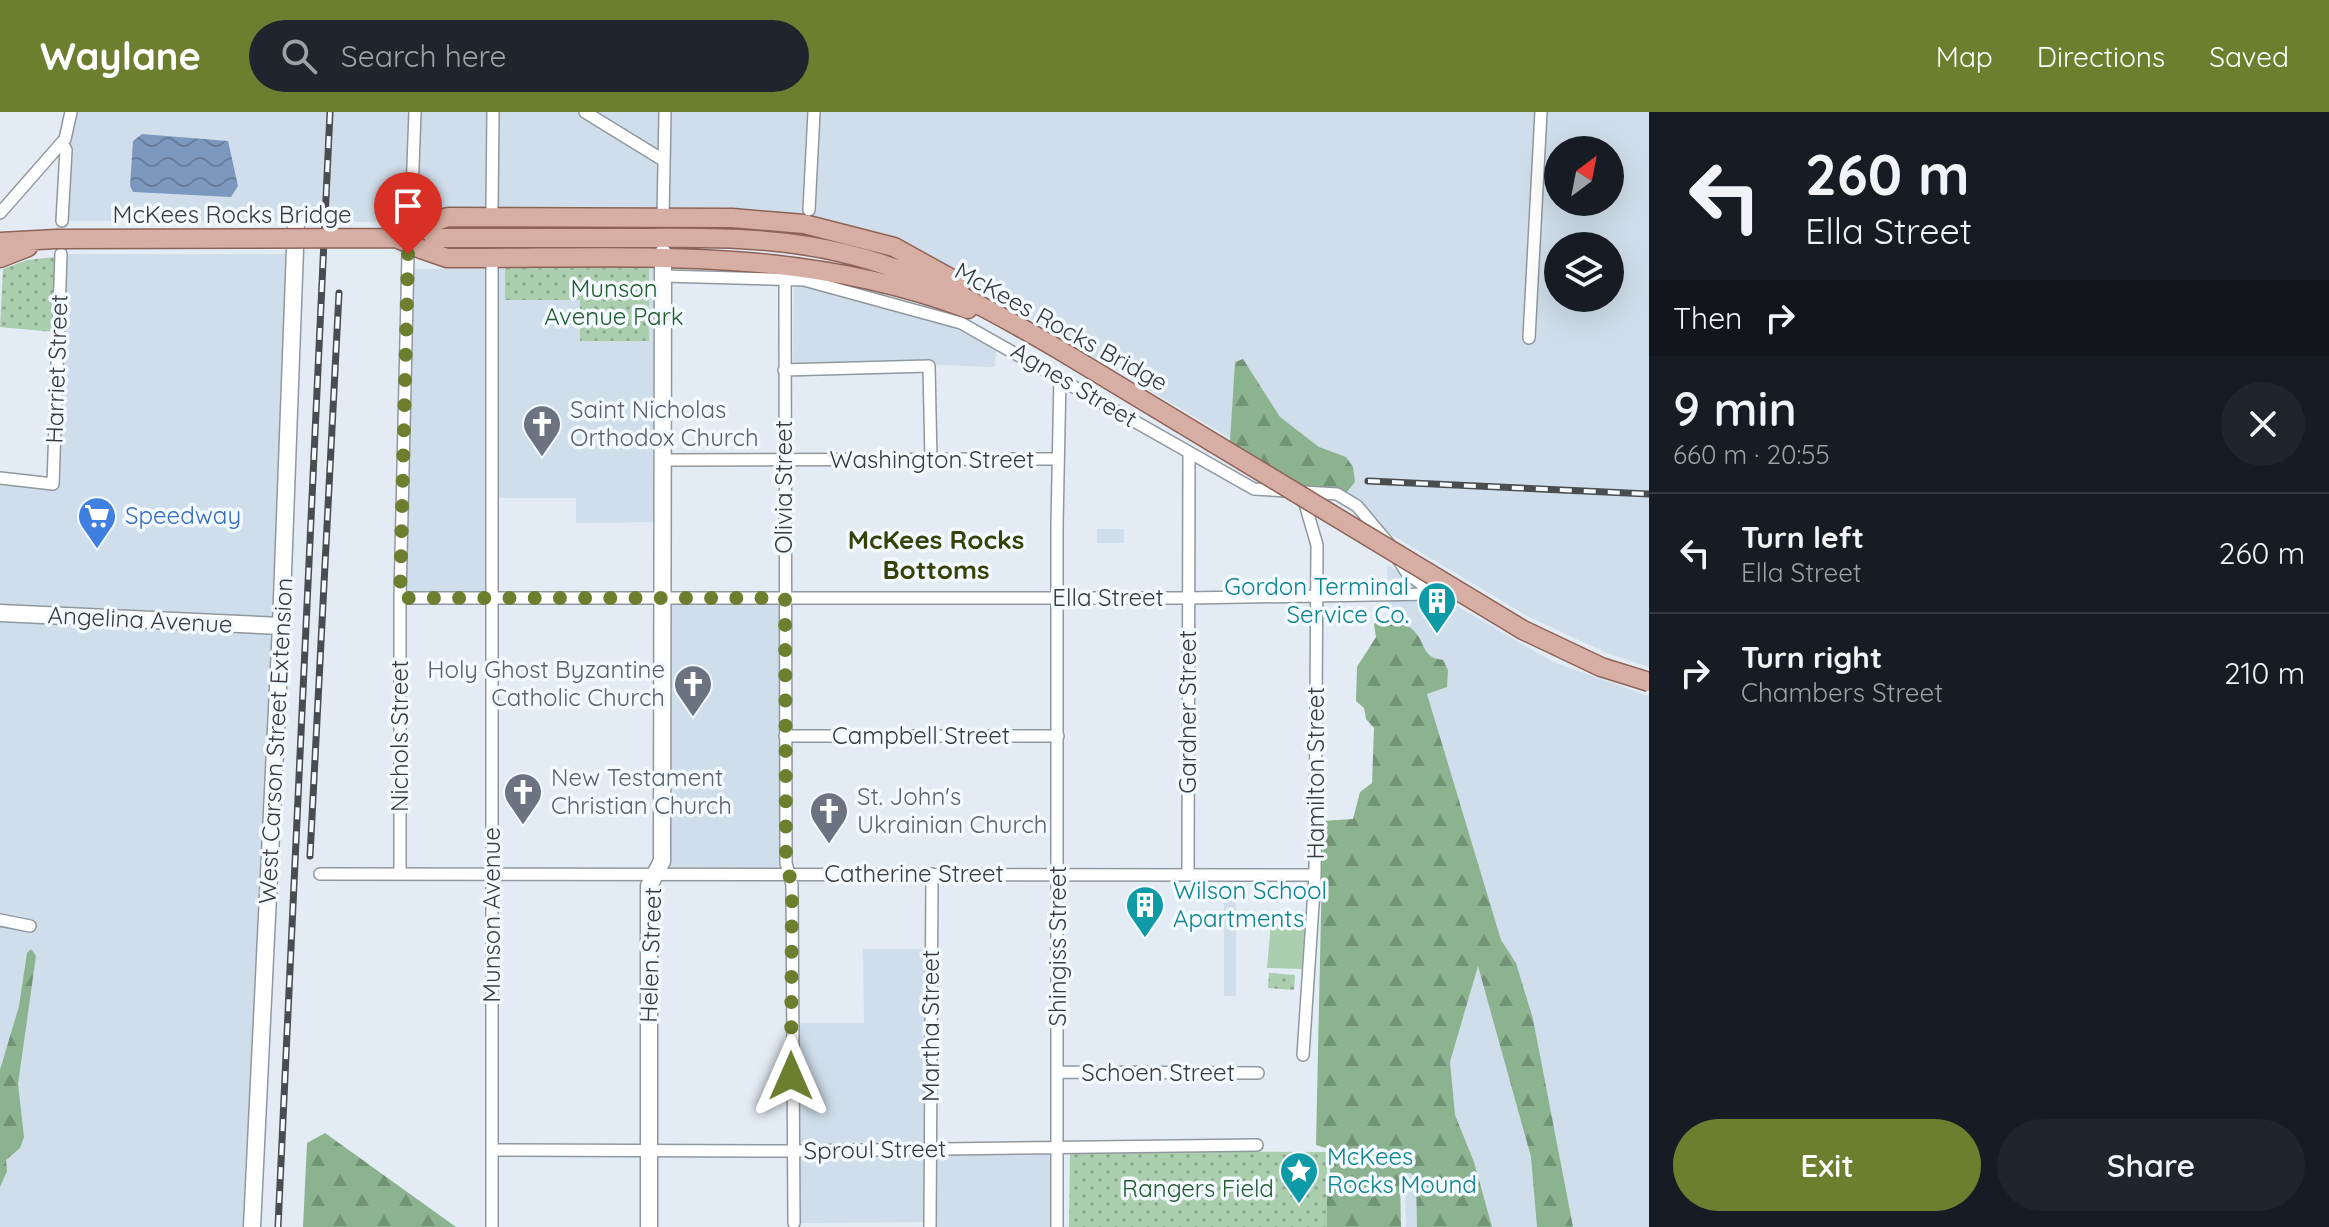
<!DOCTYPE html>
<meta charset="utf-8">
<style>
:root{--surface:#171b24;--page:#20242c;--text:#f1f3f6;--muted:#9ea1a6;--line:#363941;--accent:#6c7f2f}
body{margin:0;font-family:Quicksand,sans-serif;background:var(--page);color:var(--text);height:100vh;display:flex;flex-direction:column;font-size:30px;white-space:nowrap}
*{box-sizing:border-box;margin:0}
p{font-size:26px;color:var(--muted)}
.icon{flex:none;width:44px;height:44px;fill:none;stroke:currentColor;stroke-width:2;stroke-linecap:round;stroke-linejoin:round}
.map{position:relative;flex:1;overflow:hidden}
.side{display:flex;flex-direction:column;background:var(--surface);width:680px}
.side>*{flex:none}
.banner{background:#171b24;color:var(--text);overflow:hidden}
.needle{width:52px;rotate:32deg}
.fabs{position:absolute;left:1544px;top:24px;display:grid;gap:16px}
.fabs a{display:grid;place-items:center;width:80px;height:80px;border-radius:50%;background:var(--surface);box-shadow:0 8px 32px #0002;font-size:40px}
.pin{position:absolute;display:grid;place-items:center;width:68px;height:68px;color:#fff;margin:-82px -34px;border-radius:50% 50% 50% 0;rotate:-45deg;box-shadow:0 0 8px #0007}
.pin .icon{rotate:45deg}
.me{position:absolute;width:88px;margin:-44px;rotate:0deg;stroke-linejoin:round;filter:drop-shadow(0 0 6px #0008)}
.turn{display:flex;align-items:center;gap:28px;height:168px;padding:0 24px;font-size:36px}
.turn .icon{width:104px;height:104px;stroke-width:2.5}
.turn b{display:block;font-size:56px;line-height:68px}
.then{display:flex;align-items:center;height:76px;padding:0 24px;background:#0003;gap:16px;font-size:30px}
.round{display:grid;place-items:center;flex:none;width:84px;height:84px;border-radius:42px;background:var(--page)}
.head{display:flex;align-items:center;justify-content:space-between;height:136px;padding:0 24px}
h1{font-size:48px;font-weight:600;line-height:60px}
.cta{display:flex;gap:16px;margin-top:auto;padding:16px 24px}
.cta a{flex:1;height:92px;border-radius:48px;background:var(--accent);color:#fff;font-size:32px;font-weight:600;line-height:92px;text-align:center}
.cta a+a{background:var(--page);color:var(--text)}
ul{padding:0;list-style:none}
li{display:flex;align-items:center;gap:24px;height:120px;padding:0 24px;border-top:2px solid var(--line)}
li div{flex:1}
li b{display:block;font-size:30px}
li em{font-style:normal}
header{display:flex;align-items:center;gap:48px;box-sizing:border-box;height:112px;padding:0 40px;background:var(--accent);color:#fff}
header strong{font-size:38px}
nav{display:flex;gap:44px;margin-inline-start:auto;font-size:28px}
.search{width:560px;height:72px;background:var(--page);display:flex;align-items:center;gap:20px;box-sizing:border-box;padding:0 28px;border-radius:44px;color:var(--muted);font-size:30px}
main{display:flex;flex:1;min-height:0}
.map>svg:first-child{display:block}
.built{fill:#cfdeea;fill-rule:evenodd}
.grass{fill:#abceae}
.forest{fill:url(#forest-firs)}
.park{fill:url(#park-dots)}
.water{fill:url(#water-waves)}
.lines{fill:none;stroke-linecap:round;stroke-linejoin:round}
.street-casing{stroke:#90989f;stroke-width:14}
.secondary-casing{stroke:#90989f;stroke-width:19}
.primary-casing{stroke:#8e6357;stroke-width:21}
.street{stroke:#fff;stroke-width:11}
.secondary{stroke:#fff;stroke-width:16}
.primary{stroke:#d7aea3;stroke-width:18}
.rail-casing{stroke:#494d50;stroke-width:7}
.rail{stroke:#f2f9ff;stroke-width:4;stroke-dasharray:12;stroke-linecap:butt}
.primary-bridge-casing{stroke:#8e6357;stroke-width:21;stroke-linecap:butt}
.primary-bridge{stroke:#d7aea3;stroke-width:18}
.route{stroke:#6c7f2f;stroke-width:14;stroke-dasharray:0 25.2}
.labels{text-anchor:middle;stroke-width:7;stroke-linejoin:round;paint-order:stroke}
.street-label{font-size:24px;fill:#383b3e;stroke:#f2f9ff}
.park-label{font-size:24px;fill:#225b2d;stroke:#f2f9ff}
.worship-label{font-size:24px;fill:#5b616d;stroke:#f2f9ff;text-anchor:start}
.shop-label{font-size:24px;fill:#366cbe;stroke:#f2f9ff;text-anchor:start}
.culture-label{font-size:24px;fill:#0d838f;stroke:#f2f9ff;text-anchor:start}
.neighbourhood-label{font-size:26px;font-weight:bold;fill:#364207;stroke:#f2f9ff}
</style>
<header>
<strong>Waylane</strong>
<div class="search"><svg class="icon" aria-label="search" viewBox="0 0 24 24"><circle cx="10" cy="10" r="6"/><path d="M15 15l6 6"/></svg>Search here</div>
<nav><a>Map</a><a>Directions</a><a>Saved</a></nav>
</header>
<main>
<div class="map">
<svg width="1649" height="1115" viewBox="0 0 1649 1115">
<defs>
<pattern id="forest-firs" width="22" height="20" patternUnits="userSpaceOnUse" patternTransform="scale(2)"><rect width="22" height="20" fill="#8cb390"/><path d="M5 1l3.5 6h-7zM16 11l3.5 6h-7z" fill="#739377"/></pattern>
<pattern id="park-dots" width="8" height="8" patternUnits="userSpaceOnUse" patternTransform="scale(2)"><rect width="8" height="8" fill="#abceae"/><path d="M2 2h.1M6 6h.1" fill="none" stroke="#8ca88f" stroke-width="1.8" stroke-linecap="round"/></pattern>
<pattern id="water-waves" width="16" height="10" patternUnits="userSpaceOnUse" patternTransform="scale(2)"><rect width="16" height="10" fill="#7d98bf"/><path d="M0 5q4-4 8 0t8 0" fill="none" stroke="#677d9d"/></pattern>
</defs>
<rect width="100%" height="100%" fill="#e3ecf4"/>
<path class="built" d="M 71,0 L 1649,0 L 1649,555 L 1607,541 L 1529,505 L 892,124 L 823,106 L 746,97 L 745,110 L 450,97 L 429,102 L 429,93 L 422,93 L 421,104 L 403,110 L 62,109 ZM 1558,38 L 1610,38 L 1610,90 L 1558,90 ZM 1558,134 L 1610,134 L 1610,186 L 1558,186 Z
M 61,142 L 295,142 L 252,1115 L 0,1115 L 0,366 L 52,372 Z
M 663,156 L 663,410 L 576,411 L 576,386 L 493,386 L 492,486 L 400,486 L 407,157 Z
M 797,174 L 828,179 L 953,216 L 997,237 L 994,255 L 889,251 L 793,255 L 794,177 Z
M 1097,417 L 1124,417 L 1124,431 L 1097,431 Z
M 1387,453 L 1553,550 L 1649,584 L 1649,1115 L 1406,1115 Z
M 662,485 L 785,486 L 789,762 L 656,762 Z
M 1224,784 L 1236,785 L 1236,884 L 1224,884 Z
M 863,837 L 932,837 L 930,1036 L 1057,1034 L 1057,1115 L 930,1115 L 930,1110 L 794,1111 L 791,911 L 864,911 Z"/>
<path class="grass" d="M 1272,800 L 1306,801 L 1302,857 L 1267,856 Z"/>
<path class="forest" d="M 1243,247 L 1280,305 L 1319,335 L 1346,345 L 1353,355 L 1355,370 L 1346,381 L 1327,388 L 1230,329 L 1235,250 Z
M 1382,506 C 1392,509 1406,511 1413,518 C 1427,531 1420,545 1443,548 L 1448,558 L 1447,575 L 1427,582 L 1501,828 L 1516,851 L 1533,907 L 1573,1115 L 1537,1115 L 1531,1045 L 1478,854 L 1450,950 L 1455,1003 L 1474,1050 L 1492,1115 L 1417,1115 L 1416,1067 L 1411,1061 L 1403,1061 L 1400,1067 L 1401,1115 L 1308,1115 L 1321,1085 L 1331,1081 L 1329,1037 L 1316,1033 L 1323,709 L 1353,707 L 1360,680 L 1372,671 L 1374,616 L 1366,607 L 1364,596 L 1356,589 L 1357,555 L 1376,525 L 1374,512 Z
M 31,837 L 36,844 L 18,972 L 24,1025 L 20,1036 L 6,1048 L 7,1059 L 0,1075 L 0,958 L 19,894 L 27,841 Z
M 325,1021 L 456,1115 L 303,1115 L 307,1031 Z"/>
<path class="park" d="M 55,145 L 53,220 L 0,215 L 3,157 L 27,148 Z
M 649,154 L 649,229 L 580,229 L 580,188 L 505,188 L 505,155 Z
M 1269,861 L 1295,863 L 1294,878 L 1268,876 Z
M 1070,1039 L 1327,1040 L 1327,1115 L 1069,1115 Z"/>
<path class="water" d="M 142,22 L 228,29 L 238,74 L 231,85 L 133,80 L 130,74 L 133,29 Z"/>
<g class="lines">
<defs>
<path id="street" d="M 585,0 L 663,48
M 492,97 L 493,0
M 809,98 L 814,0
M 0,101 L 65,27 L 71,0
M 663,106 L 665,0
M 411,108 L 415,0
M 62,109 L 66,38 L 62,31
M 663,164 L 804,168 L 961,211 L 1254,377 L 1337,382 L 1357,394 L 1389,432
M 785,166 L 786,751 L 792,773 L 794,1111
M 1529,226 L 1541,0
M 784,258 L 929,254 L 931,348
M 662,348 L 1058,347
M 0,366 L 53,372 L 61,142
M 1398,447 L 1407,461 L 1434,482
M 400,486 L 1188,486 L 1431,482
M 785,624 L 1058,624
M 320,762 L 1315,763
M 400,762 L 400,486 L 408,142
M 1188,763 L 1189,342
M 0,808 L 30,814
M 1303,943 L 1315,763 L 1317,433 L 1303,385
M 1058,960 L 1258,961
M 492,1038 L 793,1039 L 1257,1033
M 492,1115 L 492,155
M 930,1115 L 932,762
M 1057,1115 L 1057,413 L 1060,265"/>
<path id="secondary" d="M 0,501 L 281,514
M 252,1115 L 281,514 L 296,110
M 649,1115 L 649,774 L 662,749 L 663,141"/>
<path id="primary" d="M 422,114 L 448,105 L 732,106 L 804,112 L 894,135 L 961,172
M 396,126 C 471,126 546,126 621,126 C 695,126 770,123 843,141 C 925,160 997,201 1068,243
M 0,130 L 56,127
M 421,137 L 447,146 C 627,147 795,132 968,197
M 0,146 L 28,135"/>
</defs>
<use href="#street" class="street-casing"/>
<use href="#secondary" class="secondary-casing"/>
<use href="#primary" class="primary-casing"/>
<use href="#street" class="street"/>
<use href="#secondary" class="secondary"/>
<use href="#primary" class="primary"/>
<defs>
<path id="rail" d="M 1368,369 L 1649,382
M 310,744 L 339,181
M 278,1115 L 330,0"/>
</defs>
<use href="#rail" class="rail-casing"/>
<use href="#rail" class="rail"/>
<defs>
<path id="primary-bridge" d="M 396,126 L 422,114
M 56,127 L 396,126 L 421,137
M 1068,243 L 1523,518 L 1601,555 L 1649,570"/>
</defs>
<use href="#primary-bridge" class="primary-bridge-casing"/>
<use href="#primary-bridge" class="primary-bridge"/>
</g>
<g class="lines">
<path class="route" d="M 408,142 L 400,486 L 785,486 L 786,751 L 792,773 L 791,964"/>
</g>
<defs>
<symbol id="church-pin" viewBox="-11 -11 22 30"><path d="M0 17L-7.5 6A9.5 9.5 0 1 1 7.5 6Z" fill="#6b7280" stroke="#f2f9ff"/><path d="M-1.2-6h2.4v3.5h3.3v2.4h-3.3V6h-2.4V-.1h-3.3v-2.4h3.3Z" fill="#fff"/></symbol>
<symbol id="supermarket-pin" viewBox="-11 -11 22 30"><path d="M0 17L-7.5 6A9.5 9.5 0 1 1 7.5 6Z" fill="#3f7fe0" stroke="#f2f9ff"/><path d="M-6-5.5h2.5l.6 2H6L4.5 2H-2.5L-4.4-4H-6ZM-1.5 3.2a1.3 1.3 0 1 0 .1 0ZM3 3.2a1.3 1.3 0 1 0 .1 0Z" fill="#fff"/></symbol>
<symbol id="building-pin" viewBox="-11 -11 22 30"><path d="M0 17L-7.5 6A9.5 9.5 0 1 1 7.5 6Z" fill="#0f9aa8" stroke="#f2f9ff"/><path d="M-4-6H4V6H1V3H-1V6H-4ZM-2.5-4.3h1.7v1.8h-1.7ZM.8-4.3h1.7v1.8H.8ZM-2.5-1h1.7V.8h-1.7ZM.8-1h1.7V.8H.8Z" fill="#fff"/></symbol>
<symbol id="sight-pin" viewBox="-11 -11 22 30"><path d="M0 17L-7.5 6A9.5 9.5 0 1 1 7.5 6Z" fill="#0f9aa8" stroke="#f2f9ff"/><path d="M0-6L1.8-2.2L6-1.7L2.9 1.2L3.7 5.4L0 3.3L-3.7 5.4L-2.9 1.2L-6-1.7L-1.8-2.2Z" fill="#fff"/></symbol>
</defs>
<g fill-rule="evenodd">
<use href="#church-pin" x="520" y="290" width="44" height="60"/>
<use href="#supermarket-pin" x="75" y="382" width="44" height="60"/>
<use href="#building-pin" x="1415" y="467" width="44" height="60"/>
<use href="#church-pin" x="671" y="550" width="44" height="60"/>
<use href="#church-pin" x="501" y="658" width="44" height="60"/>
<use href="#church-pin" x="807" y="677" width="44" height="60"/>
<use href="#building-pin" x="1123" y="771" width="44" height="60"/>
<use href="#sight-pin" x="1277" y="1037" width="44" height="60"/>
</g>
<g class="labels">
<g class="street-label">
<text x="232" y="111">McKees Rocks Bridge</text>
<text transform="translate(1061 215) rotate(29)" y="8">McKees Rocks Bridge</text>
<text transform="translate(57 257) rotate(-88)" y="8">Harriet Street</text>
<text transform="translate(1074 273) rotate(31)" y="8">Agnes Street</text>
<text x="932" y="356">Washington Street</text>
<text transform="translate(784 375) rotate(-90)" y="8">Olivia Street</text>
<text x="1108" y="494">Ella Street</text>
<text transform="translate(140 508) rotate(3)" y="8">Angelina Avenue</text>
<text transform="translate(1188 600) rotate(-90)" y="8">Gardner Street</text>
<text transform="translate(400 624) rotate(-90)" y="8">Nichols Street</text>
<text x="921" y="632">Campbell Street</text>
<text transform="translate(276 629) rotate(-87)" y="8">West Carson Street Extension</text>
<text transform="translate(1316 661) rotate(-90)" y="8">Hamilton Street</text>
<text x="914" y="770">Catherine Street</text>
<text transform="translate(492 803) rotate(-90)" y="8">Munson Avenue</text>
<text transform="translate(1058 834) rotate(-90)" y="8">Shingiss Street</text>
<text transform="translate(651 843) rotate(-88)" y="8">Helen Street</text>
<text transform="translate(931 914) rotate(-90)" y="8">Martha Street</text>
<text x="1158" y="969">Schoen Street</text>
<text transform="translate(875 1038) rotate(-1)" y="8">Sproul Street</text>
</g>
<g class="park-label">
<text x="614" y="185">Munson<tspan x="614" dy="28">Avenue Park</tspan></text>
<text x="1198" y="1085">Rangers Field</text>
</g>
<g class="worship-label">
<text x="570" y="306">Saint Nicholas<tspan x="570" dy="28">Orthodox Church</tspan></text>
<text x="665" y="566" text-anchor="end">Holy Ghost Byzantine<tspan x="665" dy="28">Catholic Church</tspan></text>
<text x="551" y="674">New Testament<tspan x="551" dy="28">Christian Church</tspan></text>
<text x="857" y="693">St. John's<tspan x="857" dy="28">Ukrainian Church</tspan></text>
</g>
<g class="shop-label">
<text x="125" y="412">Speedway</text>
</g>
<g class="culture-label">
<text x="1409" y="483" text-anchor="end">Gordon Terminal<tspan x="1409" dy="28">Service Co.</tspan></text>
<text x="1173" y="787">Wilson School<tspan x="1173" dy="28">Apartments</tspan></text>
<text x="1327" y="1053">McKees<tspan x="1327" dy="28">Rocks Mound</tspan></text>
</g>
<g class="neighbourhood-label">
<text x="936" y="437">McKees Rocks<tspan x="936" dy="30">Bottoms</tspan></text>
</g>
</g>
</svg>
<div class="fabs">
<a><svg class="needle" viewBox="-14 -14 28 28"><path d="M0-13l5 13h-10z" fill="#e53935"/><path d="M0 13l5-13h-10z" fill="#9ea1a6"/></svg></a>
<a><svg class="icon" aria-label="layers" viewBox="0 0 24 24"><path d="M12 4l9 5-9 5-9-5zM3 14l9 5 9-5"/></svg></a>
</div>
<div class="pin" style="left:408px;top:142px;background:#d93025"><svg class="icon" aria-label="arrive" viewBox="0 0 24 24"><path d="M6 21V4h12l-3 4 3 4H6"/></svg></div>
<svg class="me" style="left:791px;top:964px" viewBox="-20 -20 40 40"><path d="M0-17L14 15 0 8-14 15z" fill="#6c7f2f" stroke="#fff" stroke-width="4"/></svg>
</div>
<section class="side">
<div class="banner">
<div class="turn"><svg class="icon" aria-label="left" viewBox="0 0 24 24"><path d="M17 20v-9H6M10 6l-5 5 5 5"/></svg><div><b>260 m</b>Ella Street</div></div>
<div class="then">Then<svg class="icon" aria-label="right" viewBox="0 0 24 24"><path d="M7 20v-9h11M14 6l5 5-5 5"/></svg></div>
</div>
<div class="head"><div><h1>9 min</h1><p>660 m · 20:55</p></div><a class="round"><svg class="icon" aria-label="close" viewBox="0 0 24 24"><path d="M6 6l12 12M18 6L6 18"/></svg></a></div>
<ul>
<li><svg class="icon" aria-label="left" viewBox="0 0 24 24"><path d="M17 20v-9H6M10 6l-5 5 5 5"/></svg><div><b>Turn left</b><p>Ella Street</p></div><em>260 m</em></li>
<li><svg class="icon" aria-label="right" viewBox="0 0 24 24"><path d="M7 20v-9h11M14 6l5 5-5 5"/></svg><div><b>Turn right</b><p>Chambers Street</p></div><em>210 m</em></li>
</ul>
<div class="cta"><a>Exit</a><a>Share</a></div>
</section>
</main>
